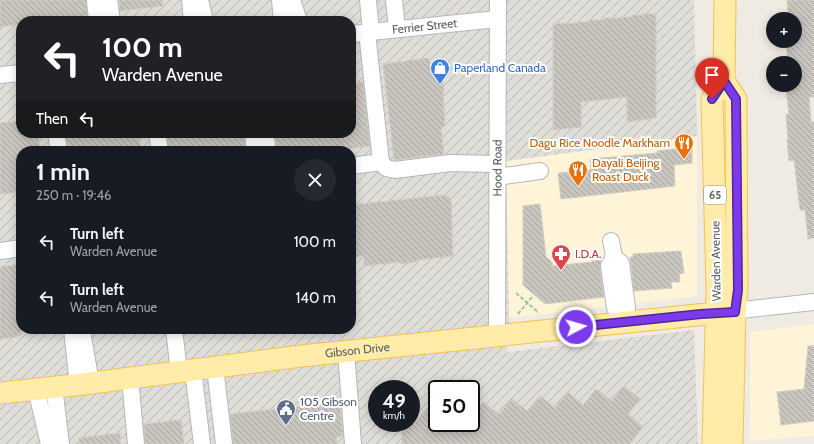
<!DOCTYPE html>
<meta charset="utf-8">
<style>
:root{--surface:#171b24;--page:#242831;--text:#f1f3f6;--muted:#9ea1a6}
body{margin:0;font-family:Cabin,sans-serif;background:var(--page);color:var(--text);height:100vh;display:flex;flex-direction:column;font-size:15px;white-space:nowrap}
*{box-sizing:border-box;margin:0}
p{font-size:13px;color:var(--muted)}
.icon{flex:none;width:22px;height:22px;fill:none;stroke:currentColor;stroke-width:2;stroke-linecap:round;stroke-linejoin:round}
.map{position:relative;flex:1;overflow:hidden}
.details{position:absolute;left:16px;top:146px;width:340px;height:188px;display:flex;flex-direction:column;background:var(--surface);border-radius:16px;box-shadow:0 2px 10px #0003}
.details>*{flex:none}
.banner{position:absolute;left:16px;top:16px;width:340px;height:122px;border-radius:16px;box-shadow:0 2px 10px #0003;background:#202124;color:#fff;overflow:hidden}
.tools{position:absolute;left:766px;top:12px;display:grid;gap:8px}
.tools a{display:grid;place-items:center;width:36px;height:36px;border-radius:50%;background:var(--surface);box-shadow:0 2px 10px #0003;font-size:20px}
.speed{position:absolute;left:368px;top:380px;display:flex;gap:8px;font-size:20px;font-weight:700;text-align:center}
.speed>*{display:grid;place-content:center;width:52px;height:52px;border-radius:50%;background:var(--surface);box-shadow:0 2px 10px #0003;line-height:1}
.speed small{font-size:10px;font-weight:400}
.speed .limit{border:2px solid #111;border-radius:6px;background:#fff;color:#111}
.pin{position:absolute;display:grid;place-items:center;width:34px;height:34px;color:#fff;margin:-41px -17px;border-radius:50% 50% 50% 0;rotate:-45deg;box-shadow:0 0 4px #0007}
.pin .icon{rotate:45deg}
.me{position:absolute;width:44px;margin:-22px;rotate:84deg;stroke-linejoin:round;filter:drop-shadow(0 0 3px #0008)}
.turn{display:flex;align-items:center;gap:14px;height:84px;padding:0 20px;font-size:18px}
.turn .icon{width:52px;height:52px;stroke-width:2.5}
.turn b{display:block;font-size:28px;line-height:34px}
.then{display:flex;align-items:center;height:38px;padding:0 20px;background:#0003;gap:8px;font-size:15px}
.round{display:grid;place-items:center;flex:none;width:42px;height:42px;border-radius:21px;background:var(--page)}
.headline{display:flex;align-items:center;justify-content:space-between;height:68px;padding:0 20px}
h1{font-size:24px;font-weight:800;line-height:30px}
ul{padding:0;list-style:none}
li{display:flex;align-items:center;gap:12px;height:56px;padding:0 20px}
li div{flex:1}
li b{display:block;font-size:15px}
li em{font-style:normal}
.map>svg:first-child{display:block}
.commercial{fill:#fff4d8}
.industrial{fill:url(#industrial-furrows);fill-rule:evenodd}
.building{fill:url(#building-back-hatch);stroke:#d3cdc1}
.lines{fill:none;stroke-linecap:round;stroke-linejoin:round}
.minor-casing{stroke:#b4b7bb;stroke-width:18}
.major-casing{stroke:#f6c055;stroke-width:23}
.path{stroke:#97c8a3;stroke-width:2;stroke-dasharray:4 2;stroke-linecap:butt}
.minor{stroke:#fff;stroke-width:16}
.major{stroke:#ffeca8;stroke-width:21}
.route-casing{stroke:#51269a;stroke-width:10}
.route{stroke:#7c3aed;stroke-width:7}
.labels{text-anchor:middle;stroke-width:4;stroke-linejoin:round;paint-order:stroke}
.shield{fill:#fff;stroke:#8c9092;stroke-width:1}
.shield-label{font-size:11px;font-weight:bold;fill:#5b6064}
.street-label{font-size:12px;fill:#5b6064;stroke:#fff}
.shop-label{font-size:12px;fill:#366cbe;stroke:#fff;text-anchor:start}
.food-label{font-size:12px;fill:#c56008;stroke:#fff;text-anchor:end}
.health-label{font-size:12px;fill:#be3a42;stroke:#fff;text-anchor:start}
.service-label{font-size:12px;fill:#4e5e75;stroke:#fff;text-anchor:start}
</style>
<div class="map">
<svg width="814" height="444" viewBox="0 0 814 444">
<defs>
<pattern id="industrial-furrows" width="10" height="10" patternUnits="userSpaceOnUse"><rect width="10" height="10" fill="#dfddd8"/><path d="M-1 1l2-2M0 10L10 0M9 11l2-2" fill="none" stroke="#b8b7b3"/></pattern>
<pattern id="building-back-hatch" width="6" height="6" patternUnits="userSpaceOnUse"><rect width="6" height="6" fill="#c9c6c0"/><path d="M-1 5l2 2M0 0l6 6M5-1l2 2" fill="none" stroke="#a6a4a0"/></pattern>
</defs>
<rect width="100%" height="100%" fill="#efebe3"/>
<path class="commercial" d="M 697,136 L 697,296 L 509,318 L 506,161 Z
M 814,324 L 814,436 L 750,441 L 750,332 Z"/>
<path class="industrial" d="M 0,0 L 694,0 L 697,136 L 506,161 L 509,318 L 507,352 L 694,330 L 698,444 L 0,444 ZM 21,21 L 351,21 L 351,133 L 21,133 ZM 21,151 L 351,151 L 351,329 L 21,329 ZM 377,389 L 411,389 L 411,423 L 377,423 ZM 437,389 L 471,389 L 471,423 L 437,423 Z"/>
<path class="building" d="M 0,0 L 86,0 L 87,17 L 50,21 L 21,21 L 21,24 L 0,27 Z
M 119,0 L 162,0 L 163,6 L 120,11 Z
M 787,0 L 814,0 L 814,97 L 809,97 L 811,122 L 814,122 L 814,238 L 808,239 L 805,210 L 800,210 L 794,160 L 789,161 L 787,140 L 788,140 L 786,115 L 789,114 L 786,89 L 795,88 L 795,61 L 788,61 L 786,44 L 795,42 L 795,15 L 788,16 Z
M 644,14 L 656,14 L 656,118 L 627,122 L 627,97 L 581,102 L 581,127 L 553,130 L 553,24 L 577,23 L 577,22 L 589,22 L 589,20 L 604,20 L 604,18 L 619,18 L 619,17 L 631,17 L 632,15 L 643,15 Z
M 429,58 L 432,75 L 442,74 L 444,91 L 443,94 L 445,126 L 441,128 L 444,154 L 394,160 L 383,64 Z
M 363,82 L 370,146 L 331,151 L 277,151 L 275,133 L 351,133 L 351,83 Z
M 21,121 L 21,133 L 38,133 L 40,151 L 21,151 L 21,192 L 0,194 L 0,123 Z
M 66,133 L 139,133 L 141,151 L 68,151 Z
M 167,133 L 244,133 L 245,151 L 169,151 Z
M 692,147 L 692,163 L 674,165 L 675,186 L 561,199 L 558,173 L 591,170 L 590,159 L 657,153 L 657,151 Z
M 444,195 L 448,196 L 451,199 L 453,256 L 417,260 L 416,262 L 402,264 L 399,262 L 364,266 L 364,256 L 351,257 L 351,205 Z
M 540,204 L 546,257 L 551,261 L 553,266 L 592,262 L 592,261 L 601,260 L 600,267 L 604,297 L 545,304 L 523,285 L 523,206 Z
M 681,251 L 684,273 L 679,274 L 680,282 L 671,282 L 672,288 L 634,291 L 630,257 L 633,257 L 633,254 Z
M 21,264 L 21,335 L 17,336 L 17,337 L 0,339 L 0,267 Z
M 808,346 L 814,346 L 814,421 L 781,425 L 777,392 L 804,389 Z
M 624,386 L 640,399 L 628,414 L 643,427 L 630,444 L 402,444 L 402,425 L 414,424 L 427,408 L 437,417 L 437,423 L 471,423 L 471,417 L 483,402 L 499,414 L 512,399 L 527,411 L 540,396 L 555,408 L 568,392 L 583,405 L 596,389 L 612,401 Z
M 340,402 L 343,436 L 336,437 L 337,444 L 233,444 L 230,414 Z
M 181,420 L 184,444 L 145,444 L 144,424 Z
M 120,433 L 121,444 L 79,444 L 79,438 Z"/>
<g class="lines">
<defs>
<g id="minor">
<path d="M 95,0 L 97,21"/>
<path d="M 109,0 L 112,21"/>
<path d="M 190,0 L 192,21"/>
<path d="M 200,0 L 205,21"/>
<path d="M 280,0 L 282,21"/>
<path d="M 292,0 L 299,21"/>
<path d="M 368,0 L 371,32"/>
<path d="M 394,0 L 397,29"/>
<path id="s1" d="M 351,34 L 497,19"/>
<path d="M 0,75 L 21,73"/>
<path d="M 56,133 L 59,151"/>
<path d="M 157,133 L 160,151"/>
<path d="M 253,133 L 255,151"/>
<path d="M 265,133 L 268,151"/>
<path d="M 381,162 L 386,168 L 395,170 L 450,163 L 497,164"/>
<path d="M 351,166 L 381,162 L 367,32"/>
<path d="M 497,177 L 540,171"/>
<path d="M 611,241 L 614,257 L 609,266 L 615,308 L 624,321"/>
<path d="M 0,251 L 21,248"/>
<path d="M 614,257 L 621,263 L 627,307 L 624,321"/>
<path d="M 724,312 L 814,302"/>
<path d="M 72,329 L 78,385"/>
<path d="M 174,329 L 179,372"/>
<path d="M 82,331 L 91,383"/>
<path id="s2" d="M 497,335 L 498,0"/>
<path d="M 346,351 L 353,444"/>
<path d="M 215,367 L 224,444"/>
<path d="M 193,370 L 202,444"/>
<path d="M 130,378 L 136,444"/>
<path d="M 54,387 L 61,444"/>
<path d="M 36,389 L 49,444"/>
</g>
<g id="major">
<path d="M 725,0 L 724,81 L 736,99 L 737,290 L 735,312 L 732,444"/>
<path id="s3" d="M 0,393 L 84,384 L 301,356 L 716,313"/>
<path d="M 713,444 L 717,290 L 712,99 L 724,81"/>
</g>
</defs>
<use href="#minor" class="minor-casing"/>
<use href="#major" class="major-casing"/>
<path class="path" d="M 516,293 L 539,313
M 518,314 L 533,296"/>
<use href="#minor" class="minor"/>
<use href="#major" class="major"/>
</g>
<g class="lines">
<defs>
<path id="route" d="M 576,327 L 701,314 L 735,312 L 738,290 L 736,99 L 724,81 L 712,99"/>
</defs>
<use href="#route" class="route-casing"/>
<use href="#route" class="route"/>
</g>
<defs>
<symbol id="shop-pin" viewBox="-11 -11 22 30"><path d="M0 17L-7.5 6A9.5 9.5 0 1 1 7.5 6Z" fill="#3f7fe0" stroke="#fff"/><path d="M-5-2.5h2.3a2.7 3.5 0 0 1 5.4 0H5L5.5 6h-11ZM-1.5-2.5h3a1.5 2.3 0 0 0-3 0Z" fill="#fff"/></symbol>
<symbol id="restaurant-pin" viewBox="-11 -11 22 30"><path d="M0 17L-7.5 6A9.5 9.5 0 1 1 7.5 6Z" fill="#e8710a" stroke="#fff"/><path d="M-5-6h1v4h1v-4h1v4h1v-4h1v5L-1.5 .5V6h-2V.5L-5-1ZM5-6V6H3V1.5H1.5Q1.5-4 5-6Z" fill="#fff"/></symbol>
<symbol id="pharmacy-pin" viewBox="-11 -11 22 30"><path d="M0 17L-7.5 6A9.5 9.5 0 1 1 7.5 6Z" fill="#e0444e" stroke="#fff"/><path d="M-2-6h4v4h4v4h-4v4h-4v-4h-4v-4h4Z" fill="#fff"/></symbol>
<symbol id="civic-pin" viewBox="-11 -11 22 30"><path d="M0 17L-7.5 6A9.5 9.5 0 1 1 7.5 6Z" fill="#5c6f8a" stroke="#fff"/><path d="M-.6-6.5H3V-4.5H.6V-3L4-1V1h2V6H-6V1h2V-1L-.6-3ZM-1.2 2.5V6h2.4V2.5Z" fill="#fff"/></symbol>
</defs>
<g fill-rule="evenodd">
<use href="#shop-pin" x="429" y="57" width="22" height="30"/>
<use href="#restaurant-pin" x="673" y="132" width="22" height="30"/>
<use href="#restaurant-pin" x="567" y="159" width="22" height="30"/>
<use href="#pharmacy-pin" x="550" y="243" width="22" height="30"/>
<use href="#civic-pin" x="275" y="398" width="22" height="30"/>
</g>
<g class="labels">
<rect class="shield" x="704" y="186" width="22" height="18" rx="3"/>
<g class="shield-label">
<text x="715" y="199">65</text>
</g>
<g class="street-label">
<text dy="4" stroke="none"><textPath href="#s1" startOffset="74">Ferrier Street</textPath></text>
<text dy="4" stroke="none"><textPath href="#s2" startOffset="167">Hood Road</textPath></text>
<text transform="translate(716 261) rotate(-91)" y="4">Warden Avenue</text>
<text dy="4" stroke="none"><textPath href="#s3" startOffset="360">Gibson Drive</textPath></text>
</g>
<g class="shop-label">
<text x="454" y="72">Paperland Canada</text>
</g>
<g class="food-label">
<text x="670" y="147">Dagu Rice Noodle Markham</text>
<text x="592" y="167" text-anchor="start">Dayali Beijing<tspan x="592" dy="14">Roast Duck</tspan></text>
</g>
<g class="health-label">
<text x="575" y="258">I.D.A.</text>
</g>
<g class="service-label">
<text x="300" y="406">105 Gibson<tspan x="300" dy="14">Centre</tspan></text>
</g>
</g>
</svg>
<div class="tools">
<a>+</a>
<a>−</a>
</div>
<div class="speed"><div>49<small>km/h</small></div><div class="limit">50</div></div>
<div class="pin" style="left:712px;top:99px;background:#d93025"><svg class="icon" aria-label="arrive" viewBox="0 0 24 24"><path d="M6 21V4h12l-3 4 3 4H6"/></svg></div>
<svg class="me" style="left:576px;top:327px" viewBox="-20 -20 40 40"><circle r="17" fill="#7c3aed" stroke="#fff" stroke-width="3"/><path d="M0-11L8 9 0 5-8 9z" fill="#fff"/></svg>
<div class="banner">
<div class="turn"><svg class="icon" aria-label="left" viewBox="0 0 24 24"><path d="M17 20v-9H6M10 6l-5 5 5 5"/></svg><div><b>100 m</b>Warden Avenue</div></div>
<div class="then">Then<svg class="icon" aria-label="left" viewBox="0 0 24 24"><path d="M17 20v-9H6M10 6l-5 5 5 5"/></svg></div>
</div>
<section class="details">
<div class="headline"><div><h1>1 min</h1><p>250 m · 19:46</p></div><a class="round"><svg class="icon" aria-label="close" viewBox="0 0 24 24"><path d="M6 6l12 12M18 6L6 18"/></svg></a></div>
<ul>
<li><svg class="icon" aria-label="left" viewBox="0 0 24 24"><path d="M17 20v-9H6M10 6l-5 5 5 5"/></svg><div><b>Turn left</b><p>Warden Avenue</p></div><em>100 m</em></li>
<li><svg class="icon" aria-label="left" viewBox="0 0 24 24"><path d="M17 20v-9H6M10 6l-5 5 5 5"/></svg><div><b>Turn left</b><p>Warden Avenue</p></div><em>140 m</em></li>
</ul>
</section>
</div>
